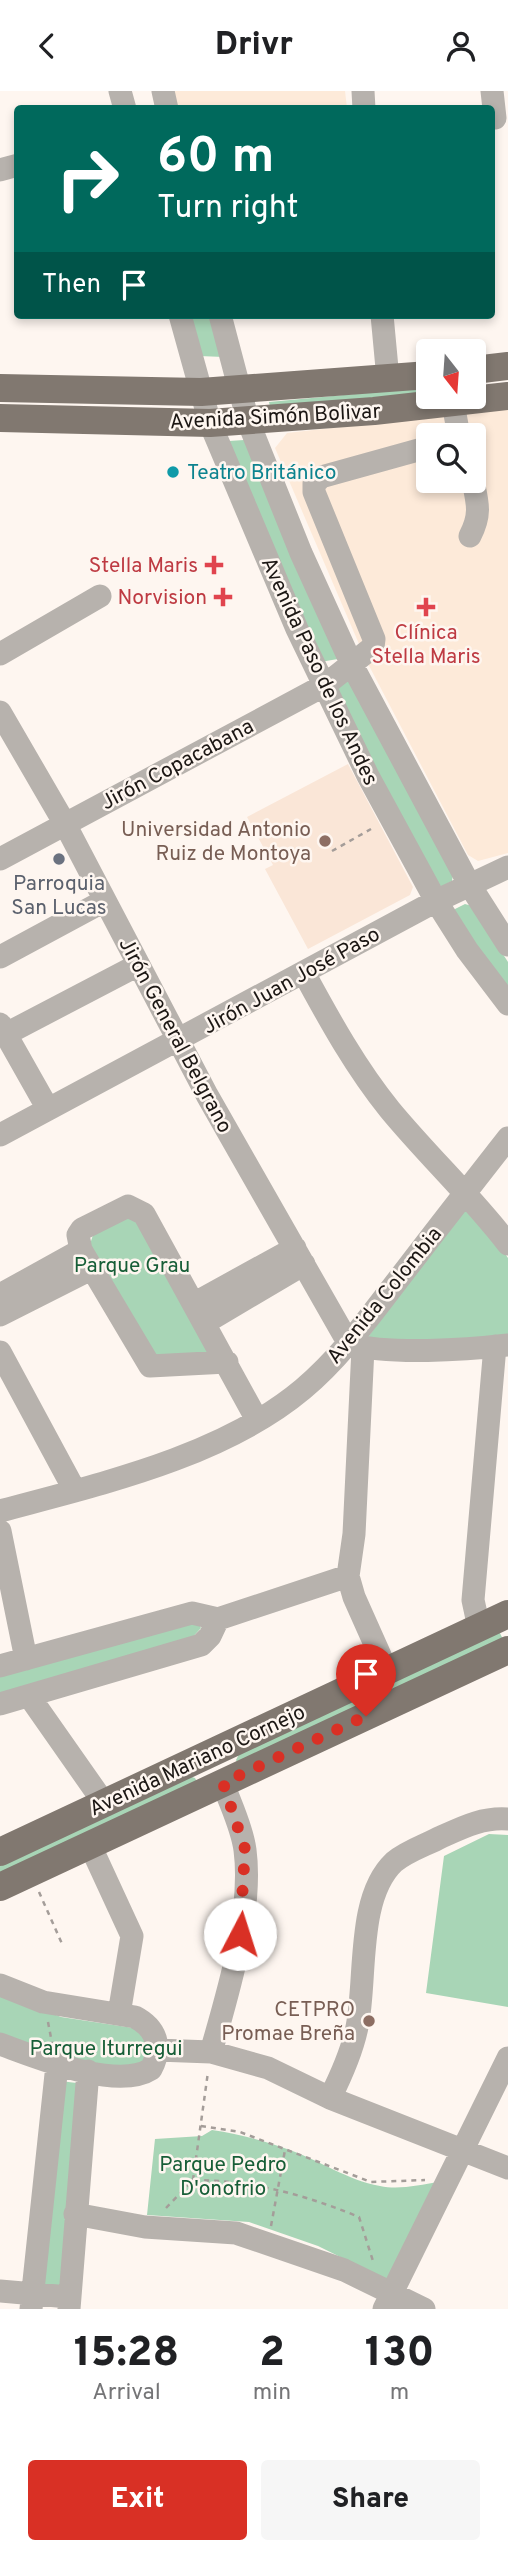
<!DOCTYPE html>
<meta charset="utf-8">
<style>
:root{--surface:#fff;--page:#f6f6f6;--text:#202124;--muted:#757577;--accent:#d93025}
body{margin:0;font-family:Overpass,sans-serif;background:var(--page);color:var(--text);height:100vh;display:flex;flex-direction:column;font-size:26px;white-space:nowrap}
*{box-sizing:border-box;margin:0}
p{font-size:23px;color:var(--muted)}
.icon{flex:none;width:38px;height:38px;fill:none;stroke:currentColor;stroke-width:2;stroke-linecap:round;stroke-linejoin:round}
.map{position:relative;height:2218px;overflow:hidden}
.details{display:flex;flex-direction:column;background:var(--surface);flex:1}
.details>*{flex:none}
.hud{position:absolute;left:14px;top:14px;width:481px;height:214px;border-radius:7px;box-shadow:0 4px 10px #0003;background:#00695c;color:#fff;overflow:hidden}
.needle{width:46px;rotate:163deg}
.controls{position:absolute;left:416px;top:248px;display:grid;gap:14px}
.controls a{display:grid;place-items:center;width:70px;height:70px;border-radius:7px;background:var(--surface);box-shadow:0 4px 10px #0003;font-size:35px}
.pin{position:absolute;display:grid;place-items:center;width:60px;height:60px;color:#fff;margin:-72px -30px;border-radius:50% 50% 50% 0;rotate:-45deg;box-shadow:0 0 7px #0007}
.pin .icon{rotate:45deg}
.me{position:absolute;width:77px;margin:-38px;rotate:5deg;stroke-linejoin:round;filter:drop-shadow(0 0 5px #0008)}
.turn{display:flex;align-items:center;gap:24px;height:147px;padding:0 28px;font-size:32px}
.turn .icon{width:91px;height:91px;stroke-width:2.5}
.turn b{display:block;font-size:49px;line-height:60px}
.then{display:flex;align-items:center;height:66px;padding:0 28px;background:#0003;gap:14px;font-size:26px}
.eta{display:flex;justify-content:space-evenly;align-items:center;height:119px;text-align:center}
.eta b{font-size:42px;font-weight:800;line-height:49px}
.cta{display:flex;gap:14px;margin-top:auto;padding:14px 28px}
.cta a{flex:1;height:80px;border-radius:7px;background:var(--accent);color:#fff;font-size:28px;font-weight:800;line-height:80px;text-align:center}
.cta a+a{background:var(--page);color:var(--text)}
header{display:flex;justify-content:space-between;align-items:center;height:91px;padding:0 28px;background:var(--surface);font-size:32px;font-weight:800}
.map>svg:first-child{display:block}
.built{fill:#fae6d7}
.medical{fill:#fdead9;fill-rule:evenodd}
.green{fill:#a8d5b6}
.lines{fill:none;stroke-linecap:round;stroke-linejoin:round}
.path{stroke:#a49d99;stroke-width:2.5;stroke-dasharray:5 5;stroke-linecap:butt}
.minor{stroke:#b7b2ad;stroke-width:23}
.major{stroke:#817870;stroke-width:28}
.route{stroke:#d93025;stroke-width:12;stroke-dasharray:0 21.6}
.culture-dot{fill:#0f9aa8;stroke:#fef6f0;stroke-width:2.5}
.health-dot{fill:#e0444e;stroke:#fef6f0;stroke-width:2.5}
.education-dot{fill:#8d6e63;stroke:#fef6f0;stroke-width:2.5}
.worship-dot{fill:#6b7280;stroke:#fef6f0;stroke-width:2.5}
.labels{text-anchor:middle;stroke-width:5;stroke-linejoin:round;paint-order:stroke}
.street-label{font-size:21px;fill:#1c1714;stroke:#fef6f0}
.culture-label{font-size:21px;fill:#0d838f;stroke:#fef6f0;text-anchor:start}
.health-label{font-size:21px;fill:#be3a42;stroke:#fef6f0;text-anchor:end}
.education-label{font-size:21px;fill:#785e54;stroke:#fef6f0;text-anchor:end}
.worship-label{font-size:21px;fill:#5b616d;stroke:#fef6f0}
.park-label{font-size:21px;fill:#175e37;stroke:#fef6f0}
</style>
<header><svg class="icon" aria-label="back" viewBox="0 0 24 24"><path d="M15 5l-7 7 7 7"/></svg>Drivr<svg class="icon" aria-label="person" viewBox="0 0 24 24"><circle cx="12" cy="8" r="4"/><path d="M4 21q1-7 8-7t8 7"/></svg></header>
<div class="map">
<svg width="508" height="2218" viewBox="0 0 508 2218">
<rect width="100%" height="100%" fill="#fef6f0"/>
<path class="built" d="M 348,673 L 413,796 L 410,804 L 308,858 L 265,778 L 273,774 L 247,726 Z"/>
<path class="medical" d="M 173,0 L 345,0 L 347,17 L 178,17 Z
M 508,317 L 508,762 L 478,770 L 468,764 L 365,567 L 275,357 L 287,342 ZM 429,345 L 474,345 L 474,390 L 429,390 Z"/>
<path class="green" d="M 188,224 L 212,224 L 224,266 L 199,265 Z
M 429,296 L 429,306 L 271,320 L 269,311 Z
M 244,349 L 338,568 L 320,571 L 229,350 Z
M 351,586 L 453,784 L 452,790 L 441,796 L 390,710 L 334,594 Z
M 465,813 L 472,815 L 508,871 L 508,904 L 455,827 L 455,818 Z
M 468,1118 L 475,1120 L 508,1167 L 508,1255 L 463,1261 L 368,1246 L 461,1120 Z
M 128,1125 L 135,1126 L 213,1260 L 154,1270 L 90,1153 L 93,1144 Z
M 198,1531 L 201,1537 L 191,1548 L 0,1603 L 0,1581 Z
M 499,1540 L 508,1559 L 242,1680 L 236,1669 L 239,1663 Z
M 189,1685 L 195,1687 L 201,1699 L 0,1799 L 0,1775 Z
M 489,1743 L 508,1744 L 508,1916 L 426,1902 L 444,1765 Z
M 0,1902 L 61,1926 L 140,1938 L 145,1942 L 148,1969 L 133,1982 L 0,1949 Z
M 60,1990 L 85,1993 L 66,2198 L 39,2195 Z
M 212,2039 C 239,2043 265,2050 290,2059 C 321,2070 347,2089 380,2095 C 399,2099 419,2094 439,2091 L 393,2192 L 318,2155 L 249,2131 L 147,2124 L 155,2048 L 202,2045 Z"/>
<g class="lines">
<path class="path" d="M 332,760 L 371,738
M 39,1801 L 63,1855
M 48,1931 L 52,1952
M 201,2035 L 240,2041 L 371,2091 L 425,2089
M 193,2089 L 208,1981
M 166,2117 L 193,2089 C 251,2089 306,2104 359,2126 L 373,2170
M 271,2135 L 285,2059"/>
<path class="minor" d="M 120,0 L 125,18
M 163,0 L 167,18
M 363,0 L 364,18
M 492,0 L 495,27
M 0,79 L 18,74
M 180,224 L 210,332 L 297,538 L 368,685 L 436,810 L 467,859 L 508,913
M 220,224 L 248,330 L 301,462 L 352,574 L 469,793 L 508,854
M 382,224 L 388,288
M 453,312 L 459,345
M 470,445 C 481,424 478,413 473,390
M 0,563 L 100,505
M 0,621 L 65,733 L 207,1004 L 349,1253 C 390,1264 465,1259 508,1254
M 0,768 L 325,594 L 373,556 L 374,548 L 314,401 L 314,393 L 321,386 L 429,356
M 0,866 L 104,810
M 304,882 C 330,930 356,977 390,1019 C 428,1065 472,1106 508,1153
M 0,933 L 48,1018
M 6,943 L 138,874
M 0,1044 L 436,810 L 508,776
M 0,1204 L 81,1159
M 195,1212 L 295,1157
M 0,1224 L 91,1178
M 206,1231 L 304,1173
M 363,1257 L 354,1443 L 348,1485 L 354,1506 L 387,1580
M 0,1261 L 75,1400
M 227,1271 L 150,1275 L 81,1159 L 78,1144 L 82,1138 L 128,1115 L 144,1123 L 257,1329
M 0,1420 C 100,1393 222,1366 303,1298 C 342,1265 370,1225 401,1185 C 436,1139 472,1093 508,1047
M 0,1440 L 26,1568
M 479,1537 L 473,1509 L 495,1255
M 0,1575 L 192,1522 L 218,1528 L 348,1485
M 29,1605 L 104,1712
M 0,1613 L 201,1554 L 210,1545 L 218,1528
M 90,1754 L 132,1845 L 119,1923
M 0,1894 L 43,1911 L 135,1926 C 156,1937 163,1956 151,1978 C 117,2000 36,1966 0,1953
M 157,1959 L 211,1961 L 268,1977 L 330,2007 L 508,2077
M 211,1961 C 228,1902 253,1820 245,1759 C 242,1736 230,1713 223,1692
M 330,2007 C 341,1985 352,1961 357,1936 C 367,1888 356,1807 394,1771 C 407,1760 426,1754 441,1746 C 463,1736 483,1726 508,1728
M 75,2123 L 145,2136 L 236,2142 L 344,2179 L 424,2218
M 0,2200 L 69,2206
M 31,2218 L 57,1974
M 69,2218 L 88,1980
M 384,2218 L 508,1967"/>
<path class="major" d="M 474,279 L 508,275
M 0,297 L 201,301 L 429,284
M 0,327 L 210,332 L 374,320 L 508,305
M 0,1761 L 508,1523
M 0,1796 L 508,1559"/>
</g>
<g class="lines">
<path class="route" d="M 240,1843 L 245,1758 L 223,1692 L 366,1625"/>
</g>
<circle class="culture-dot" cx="173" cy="381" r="7"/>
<g class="health-dot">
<path d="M210.5 463.5h7v7h7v7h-7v7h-7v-7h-7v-7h7z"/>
<path d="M219.5 495.5h7v7h7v7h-7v7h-7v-7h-7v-7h7z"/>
<path d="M422.5 505.5h7v7h7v7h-7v7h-7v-7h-7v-7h7z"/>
</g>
<g class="education-dot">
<circle cx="325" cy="750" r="7"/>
<circle cx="369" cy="1930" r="7"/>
</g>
<circle class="worship-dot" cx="59" cy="768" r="7"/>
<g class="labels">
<g class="street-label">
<text transform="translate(275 325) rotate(-3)" y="7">Avenida Simón Bolivar</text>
<text transform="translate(320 580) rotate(65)" y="7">Avenida Paso de los Andes</text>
<text transform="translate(177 673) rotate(-28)" y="7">Jirón Copacabana</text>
<text transform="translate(291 889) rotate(-29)" y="7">Jirón Juan José Paso</text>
<text transform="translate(176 944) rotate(62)" y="7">Jirón General Belgrano</text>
<text transform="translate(384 1204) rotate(-51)" y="7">Avenida Colombia</text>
<text transform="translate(197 1669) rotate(-25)" y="7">Avenida Mariano Cornejo</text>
</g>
<g class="culture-label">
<text x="187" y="388">Teatro Británico</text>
</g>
<g class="health-label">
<text x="198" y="481">Stella Maris</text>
<text x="207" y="513">Norvision</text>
<text x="426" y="548" text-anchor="middle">Clínica<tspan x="426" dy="24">Stella Maris</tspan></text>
</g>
<g class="education-label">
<text x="311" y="745">Universidad Antonio<tspan x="311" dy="24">Ruiz de Montoya</tspan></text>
<text x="355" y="1925">CETPRO<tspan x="355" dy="24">Promae Breña</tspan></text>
</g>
<g class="worship-label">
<text x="59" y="799">Parroquia<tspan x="59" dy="24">San Lucas</tspan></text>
</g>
<g class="park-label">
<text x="132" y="1181">Parque Grau</text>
<text x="106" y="1964">Parque Iturregui</text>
<text x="223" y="2080">Parque Pedro<tspan x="223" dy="24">D'onofrio</tspan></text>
</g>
</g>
</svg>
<div class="controls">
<a><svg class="needle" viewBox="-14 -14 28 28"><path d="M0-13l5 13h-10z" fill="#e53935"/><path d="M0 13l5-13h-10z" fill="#757577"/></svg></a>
<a><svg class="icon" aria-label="search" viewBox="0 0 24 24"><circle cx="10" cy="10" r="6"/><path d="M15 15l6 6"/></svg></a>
</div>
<div class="pin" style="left:366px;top:1625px;background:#d93025"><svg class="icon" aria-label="arrive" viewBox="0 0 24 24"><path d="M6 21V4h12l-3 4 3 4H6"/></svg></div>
<svg class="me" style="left:240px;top:1843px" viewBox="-20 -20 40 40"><circle r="19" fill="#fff"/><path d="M0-13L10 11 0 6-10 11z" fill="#d93025"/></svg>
<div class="hud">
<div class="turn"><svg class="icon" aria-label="right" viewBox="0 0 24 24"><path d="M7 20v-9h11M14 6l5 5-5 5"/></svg><div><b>60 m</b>Turn right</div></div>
<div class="then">Then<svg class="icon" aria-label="arrive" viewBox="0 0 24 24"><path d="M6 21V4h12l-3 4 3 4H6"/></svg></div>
</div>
</div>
<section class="details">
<div class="eta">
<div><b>15:28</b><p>Arrival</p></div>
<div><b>2</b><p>min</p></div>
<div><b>130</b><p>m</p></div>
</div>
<div class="cta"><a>Exit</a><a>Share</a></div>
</section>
